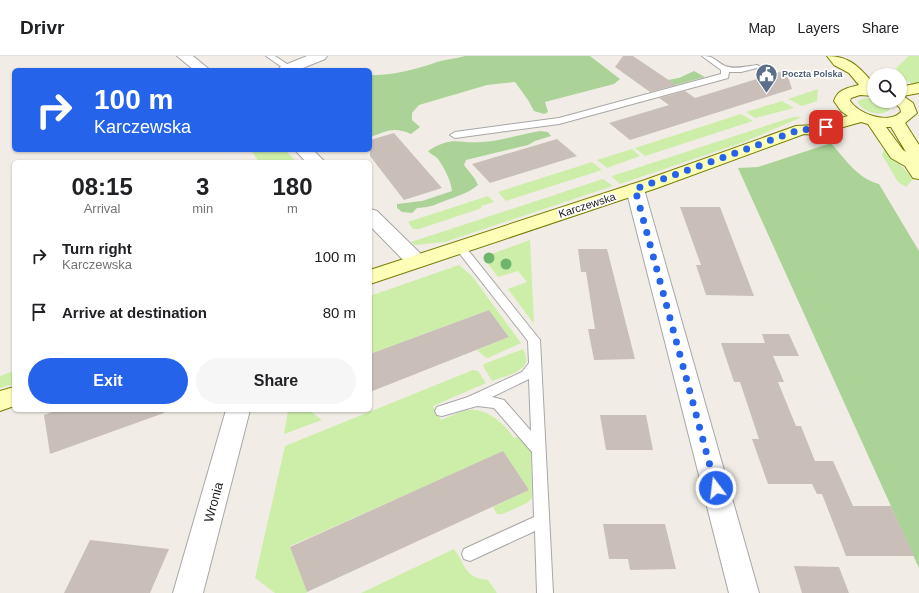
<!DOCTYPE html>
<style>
:root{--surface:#fff;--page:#f6f6f6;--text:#202124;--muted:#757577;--line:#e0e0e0;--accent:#2563eb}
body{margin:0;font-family:Arial,sans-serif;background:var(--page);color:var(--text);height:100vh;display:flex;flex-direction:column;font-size:15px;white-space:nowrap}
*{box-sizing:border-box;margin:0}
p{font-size:13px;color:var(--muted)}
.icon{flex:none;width:22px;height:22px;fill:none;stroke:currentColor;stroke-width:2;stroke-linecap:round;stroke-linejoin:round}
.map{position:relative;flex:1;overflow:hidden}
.panel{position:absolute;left:12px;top:104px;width:360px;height:252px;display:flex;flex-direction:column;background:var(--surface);border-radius:6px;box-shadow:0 1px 3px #0004}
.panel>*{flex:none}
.top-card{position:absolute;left:12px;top:12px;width:360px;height:84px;border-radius:6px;box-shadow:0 1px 3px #0004;background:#2563eb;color:#fff;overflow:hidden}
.fabs{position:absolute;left:867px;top:12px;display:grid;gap:8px}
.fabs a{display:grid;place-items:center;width:40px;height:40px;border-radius:50%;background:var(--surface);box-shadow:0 1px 3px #0004;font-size:20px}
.pin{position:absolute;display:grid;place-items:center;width:34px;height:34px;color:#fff;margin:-17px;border-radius:8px;box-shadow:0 2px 6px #0006}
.me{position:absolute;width:44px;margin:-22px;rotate:345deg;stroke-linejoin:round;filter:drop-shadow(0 0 3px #0008)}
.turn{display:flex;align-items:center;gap:14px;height:84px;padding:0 16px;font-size:18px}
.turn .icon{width:52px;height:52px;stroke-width:2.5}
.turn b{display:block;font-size:28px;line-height:34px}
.eta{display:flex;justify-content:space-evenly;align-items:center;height:68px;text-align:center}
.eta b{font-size:24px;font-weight:700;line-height:28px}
.action{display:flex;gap:8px;margin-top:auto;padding:8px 16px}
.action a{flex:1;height:46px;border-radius:24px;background:var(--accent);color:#fff;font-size:16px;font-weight:700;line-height:46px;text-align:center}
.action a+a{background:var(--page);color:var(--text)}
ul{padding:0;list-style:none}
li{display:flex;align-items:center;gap:12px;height:56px;padding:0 16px}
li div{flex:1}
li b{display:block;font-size:15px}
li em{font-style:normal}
header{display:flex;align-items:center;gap:24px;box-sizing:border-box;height:56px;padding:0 20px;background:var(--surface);border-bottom:1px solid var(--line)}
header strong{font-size:19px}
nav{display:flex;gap:22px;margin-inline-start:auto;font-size:14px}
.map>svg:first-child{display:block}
.grass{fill:#cdeea8}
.forest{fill:#abd397}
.building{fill:#c9bfb8}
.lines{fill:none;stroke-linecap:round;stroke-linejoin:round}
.lane-casing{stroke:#a7a7a7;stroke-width:2}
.street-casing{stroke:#a7a7a7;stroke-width:2}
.secondary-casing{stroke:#757e00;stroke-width:2}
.lane{fill:#fff;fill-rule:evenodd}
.street{fill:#fff;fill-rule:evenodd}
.secondary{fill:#fdfeb7;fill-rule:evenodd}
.tree{fill:#6fb56d}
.route{stroke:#2563eb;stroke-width:7;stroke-dasharray:0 12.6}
.labels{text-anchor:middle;stroke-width:3.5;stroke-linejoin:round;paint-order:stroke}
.far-service-label{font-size:9px;font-weight:bold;fill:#4e5e75;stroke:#fff;text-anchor:start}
.street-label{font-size:11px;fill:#202020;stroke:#fff}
.near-street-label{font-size:13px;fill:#202020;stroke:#fff}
</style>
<header>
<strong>Drivr</strong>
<nav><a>Map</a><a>Layers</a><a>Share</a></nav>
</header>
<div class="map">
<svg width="919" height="537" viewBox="0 0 919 537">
<rect width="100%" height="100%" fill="#f1ede6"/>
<path class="grass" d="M 909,0 L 919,0 L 919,28 L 914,29 L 902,22 L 896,12 Z
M 818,33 L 817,45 L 802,50 L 788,43 Z
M 864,42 L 874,43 L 874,45 L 884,46 L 890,53 C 883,62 863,56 858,47 L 858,45 Z
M 782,45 L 794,52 L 755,62 L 746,56 Z
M 741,58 L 753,65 L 645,100 L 635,92 Z
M 793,61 L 802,61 L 744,86 L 620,128 L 612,121 L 612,120 Z
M 632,93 L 640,100 L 607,112 L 597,104 Z
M 886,93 L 913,123 L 906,131 L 898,126 L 882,99 L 884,94 Z
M 251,94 L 285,94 L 297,106 L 259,106 Z
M 592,106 L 602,114 L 506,145 L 498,136 Z
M 603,123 L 613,130 L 445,186 L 415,189 L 411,186 Z
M 488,140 L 494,146 L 481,150 L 482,152 L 419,173 L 413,173 L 408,166 Z
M 530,184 L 534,268 L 508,233 L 527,226 L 518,215 L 498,221 L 483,201 Z
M 459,209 L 472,220 L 521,287 L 488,302 L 485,301 L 477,294 L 509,281 L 489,254 L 370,298 L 370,240 Z
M 523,293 C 525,297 527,302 526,306 C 523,317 502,321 492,325 L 483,310 L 484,308 Z
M 473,314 L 478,315 L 486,327 L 433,350 L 441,364 C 449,361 456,357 464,355 C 484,349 504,367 514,382 L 520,380 L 531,391 L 532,442 L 527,447 L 503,458 L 497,458 L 493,451 L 529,434 L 503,396 L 290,490 L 307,536 L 306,537 L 275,537 L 255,522 L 285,390 Z
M 14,315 L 14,328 L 0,332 L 0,320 Z
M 288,354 L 309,354 L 322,364 L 284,378 Z
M 454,493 C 466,509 464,522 488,524 L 497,537 L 361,537 Z"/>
<path class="forest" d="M 465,0 L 590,0 L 620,23 L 614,28 L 545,46 L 548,56 L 544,58 L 534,55 L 528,44 L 515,26 L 487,29 L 419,49 L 412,57 L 412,64 L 420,71 L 411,78 C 392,70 387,76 370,81 L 370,19 C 390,20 418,13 437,6 C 446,3 456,3 465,0 Z
M 694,15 L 705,21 L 664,32 L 656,26 L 679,22 Z
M 540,75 L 548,76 L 551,80 L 535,85 L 528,89 L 466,104 L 464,109 L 475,123 L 478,129 C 469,136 463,138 453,142 C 437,147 435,151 417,152 L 412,157 L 402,156 L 397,152 L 397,148 L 422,145 L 452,135 C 451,125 444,111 438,103 C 435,99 431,99 428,95 C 453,79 456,88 482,86 C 501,85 521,78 540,75 Z
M 831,87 C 846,104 857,122 879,128 L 919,195 L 919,512 L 738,112 L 758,111 Z"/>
<path class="building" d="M 623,0 L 633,0 L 676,29 L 650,36 L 615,11 Z
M 786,14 L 792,33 L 630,84 L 609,67 L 669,49 L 659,42 L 685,35 L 695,42 Z
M 394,77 L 442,132 L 404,144 L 370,100 L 370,84 Z
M 557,83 L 577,100 L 490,127 L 472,108 Z
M 680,151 L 720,151 L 754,240 L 706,239 L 696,209 L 701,209 Z
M 578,193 L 607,193 L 635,303 L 594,304 L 588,273 L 595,273 L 586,216 L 581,216 Z
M 489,254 L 509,281 L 370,336 L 370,298 Z
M 762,278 L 789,278 L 799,300 L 773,300 L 784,326 L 778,326 L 796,370 L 801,370 L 815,405 L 833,405 L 853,450 L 891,450 L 914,500 L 846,500 L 822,438 L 817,438 L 812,428 L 768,428 L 752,383 L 759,383 L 740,326 L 734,326 L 721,287 L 765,287 Z
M 58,354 L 163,354 L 164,357 L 50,398 L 44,359 Z
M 600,359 L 646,359 L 653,394 L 606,394 Z
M 503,395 L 529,434 L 307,536 L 290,491 Z
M 603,468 L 665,468 L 676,513 L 630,514 L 628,503 L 609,503 Z
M 90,484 L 169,493 L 150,537 L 64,537 Z
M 794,510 L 839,511 L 849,537 L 802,537 Z"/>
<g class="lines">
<defs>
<path id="lane" d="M 266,0 L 275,0 L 293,12 L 286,14 Z
M 702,0 C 715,0 715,5 725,10 C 734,14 748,10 757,9 L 761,11 L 741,16 L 729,16 L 728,22 L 559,68 L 455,82 L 450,79 L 455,76 L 559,62 L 721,18 L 721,14 Z
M 460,188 L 464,189 L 540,284 L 553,537 L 537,537 L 535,475 L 470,505 L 464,503 L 462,498 L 464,493 L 534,461 L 532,396 L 494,352 L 477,350 L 442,360 L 437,359 L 435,355 L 437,351 L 468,341 L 522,316 L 529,307 L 528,285 L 456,193 L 455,191 ZM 529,323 L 531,375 L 504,344 L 492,341 Z"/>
<path id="street" d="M 177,0 L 193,0 L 210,14 L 194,14 Z
M 307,0 L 327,0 L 325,3 L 298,14 L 278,14 L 280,11 Z
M 295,94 L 313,94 L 325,106 L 306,106 Z
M 635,128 L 641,129 L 644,133 L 759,537 L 729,537 L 626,133 L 629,129 Z
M 370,153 L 377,155 L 423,200 L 426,205 L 423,210 L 416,212 L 409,210 L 370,170 Z
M 226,354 L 250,354 L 203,537 L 173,537 Z"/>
<path id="secondary" d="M 827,0 C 850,0 859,11 874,28 L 874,40 L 860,39 L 851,42 L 850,45 C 859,58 888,69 901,56 L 900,52 L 893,45 L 900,45 L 900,31 L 919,27 L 919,37 L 903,40 L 913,47 L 917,57 L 905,67 L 919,89 L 919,123 L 913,122 L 905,110 L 891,102 L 868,68 L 861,66 L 815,79 L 804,78 L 657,132 L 370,228 L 370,214 L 645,124 L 796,70 L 815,69 L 848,60 L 841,55 L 834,45 C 838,33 848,32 859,29 L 849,17 L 834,9 ZM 886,71 L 891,71 L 906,96 L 903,94 Z
M 14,331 L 14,350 L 0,355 L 0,335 Z"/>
</defs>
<use href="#lane" class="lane-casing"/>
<use href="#street" class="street-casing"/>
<use href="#secondary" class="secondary-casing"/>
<use href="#lane" class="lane"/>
<use href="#street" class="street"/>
<use href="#secondary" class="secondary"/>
</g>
<g class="tree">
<circle cx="489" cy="202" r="5.5"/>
<circle cx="506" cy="208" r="5.5"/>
</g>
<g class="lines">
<path class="route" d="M 716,432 L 635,133 L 802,73 L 813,74 L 826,71"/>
</g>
<defs>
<symbol id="civic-pin" viewBox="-11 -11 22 30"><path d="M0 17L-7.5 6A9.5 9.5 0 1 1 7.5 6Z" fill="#5c6f8a" stroke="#fff"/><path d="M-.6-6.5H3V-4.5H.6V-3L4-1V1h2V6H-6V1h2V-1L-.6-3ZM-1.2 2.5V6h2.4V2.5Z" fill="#fff"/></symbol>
</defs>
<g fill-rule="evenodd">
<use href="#civic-pin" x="754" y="6" width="25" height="34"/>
</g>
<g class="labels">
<g class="far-service-label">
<text x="782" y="21">Poczta Polska</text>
</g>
<g class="street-label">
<text transform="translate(587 149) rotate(-18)" y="4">Karczewska</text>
</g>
<g class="near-street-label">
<text transform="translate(213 446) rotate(-75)" y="5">Wronia</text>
</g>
</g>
</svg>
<div class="fabs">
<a><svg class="icon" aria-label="search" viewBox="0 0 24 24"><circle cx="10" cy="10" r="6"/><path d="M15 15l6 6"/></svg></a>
</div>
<div class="pin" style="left:826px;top:71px;background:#d93025"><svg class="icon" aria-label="arrive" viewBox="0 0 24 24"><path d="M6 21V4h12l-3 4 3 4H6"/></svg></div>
<svg class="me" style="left:716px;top:432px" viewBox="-20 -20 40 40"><circle r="17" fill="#2563eb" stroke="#fff" stroke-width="3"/><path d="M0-11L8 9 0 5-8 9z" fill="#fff"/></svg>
<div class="top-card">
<div class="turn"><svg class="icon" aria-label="right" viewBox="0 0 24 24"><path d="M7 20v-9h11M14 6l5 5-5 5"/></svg><div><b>100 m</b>Karczewska</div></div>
</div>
<section class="panel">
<div class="eta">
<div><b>08:15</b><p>Arrival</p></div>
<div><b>3</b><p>min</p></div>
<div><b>180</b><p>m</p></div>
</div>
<ul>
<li><svg class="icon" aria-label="right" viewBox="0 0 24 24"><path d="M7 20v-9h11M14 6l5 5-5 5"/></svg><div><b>Turn right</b><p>Karczewska</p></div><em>100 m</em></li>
<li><svg class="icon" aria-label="arrive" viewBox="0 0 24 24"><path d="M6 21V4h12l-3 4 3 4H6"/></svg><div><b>Arrive at destination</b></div><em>80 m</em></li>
</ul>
<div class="action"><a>Exit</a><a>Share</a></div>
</section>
</div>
